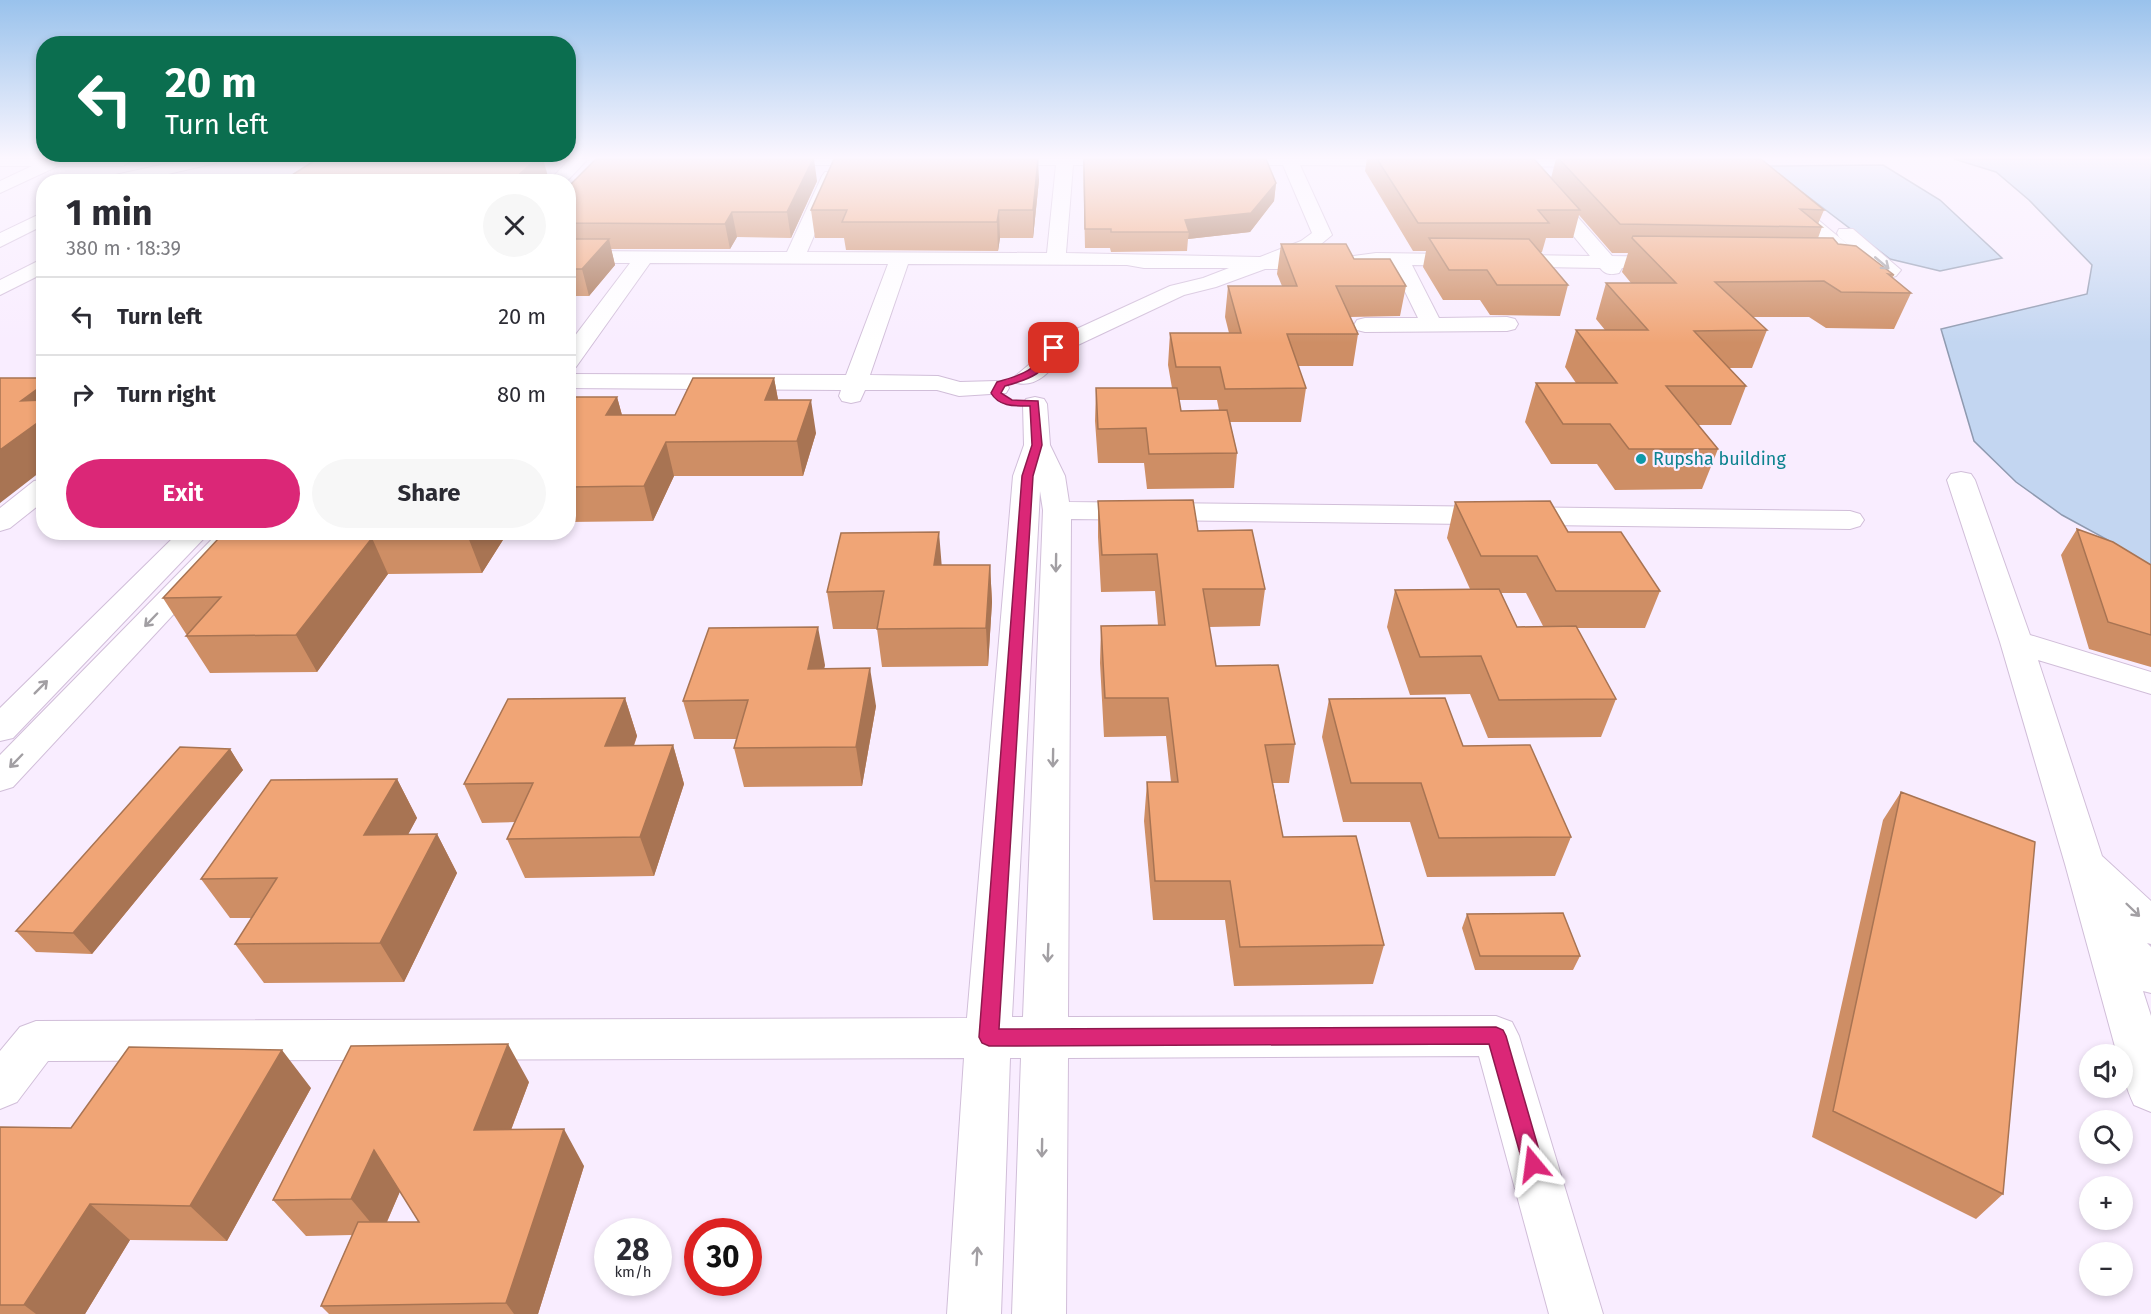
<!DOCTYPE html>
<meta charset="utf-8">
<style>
:root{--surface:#fff;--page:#f7f7f7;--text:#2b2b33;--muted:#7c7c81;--line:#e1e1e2;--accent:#db2777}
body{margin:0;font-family:"Fira Sans",sans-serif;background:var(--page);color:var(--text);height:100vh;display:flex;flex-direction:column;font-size:22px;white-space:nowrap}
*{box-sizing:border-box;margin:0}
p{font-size:20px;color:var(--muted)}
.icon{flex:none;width:33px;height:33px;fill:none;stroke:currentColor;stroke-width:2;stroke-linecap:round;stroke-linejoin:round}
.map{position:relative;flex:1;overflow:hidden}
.sheet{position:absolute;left:36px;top:174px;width:540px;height:366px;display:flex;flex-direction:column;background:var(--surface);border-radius:24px;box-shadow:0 3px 9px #0003}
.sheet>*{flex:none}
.hud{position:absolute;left:36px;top:36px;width:540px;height:126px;border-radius:24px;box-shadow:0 3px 9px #0003;background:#0b6e4f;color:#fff;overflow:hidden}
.tools{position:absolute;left:2079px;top:1044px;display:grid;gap:12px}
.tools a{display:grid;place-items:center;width:54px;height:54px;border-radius:50%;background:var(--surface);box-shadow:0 3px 9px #0003;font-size:30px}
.speed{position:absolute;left:594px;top:1218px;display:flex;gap:12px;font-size:30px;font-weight:700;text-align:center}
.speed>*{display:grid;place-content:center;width:78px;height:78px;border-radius:50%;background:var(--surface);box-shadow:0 3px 9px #0003;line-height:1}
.speed small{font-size:15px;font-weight:400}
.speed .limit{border:9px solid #d22;background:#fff;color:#111}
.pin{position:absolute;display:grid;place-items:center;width:51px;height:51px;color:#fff;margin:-26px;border-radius:12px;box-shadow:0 3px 9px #0006}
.me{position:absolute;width:66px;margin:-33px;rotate:344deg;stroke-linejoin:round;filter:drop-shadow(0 0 4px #0008)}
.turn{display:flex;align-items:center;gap:21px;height:126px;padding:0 30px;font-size:27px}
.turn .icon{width:78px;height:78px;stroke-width:2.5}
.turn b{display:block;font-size:42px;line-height:51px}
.round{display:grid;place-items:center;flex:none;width:63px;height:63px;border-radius:32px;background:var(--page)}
.summary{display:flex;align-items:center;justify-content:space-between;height:102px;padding:0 30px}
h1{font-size:36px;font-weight:700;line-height:45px}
.action{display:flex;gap:12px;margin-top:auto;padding:12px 30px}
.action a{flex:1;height:69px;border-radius:36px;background:var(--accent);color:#fff;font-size:24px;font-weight:700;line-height:69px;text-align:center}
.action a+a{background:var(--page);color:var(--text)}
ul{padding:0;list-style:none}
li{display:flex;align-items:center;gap:18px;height:78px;padding:0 30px;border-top:2px solid var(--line)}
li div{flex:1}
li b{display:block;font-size:22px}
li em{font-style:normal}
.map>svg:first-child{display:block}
.water{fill:#c3d6f1;stroke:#8f9ab0;stroke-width:1.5}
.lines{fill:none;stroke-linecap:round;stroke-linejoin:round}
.minor-casing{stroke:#d1bed9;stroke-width:2}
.minor{fill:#fff;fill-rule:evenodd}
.wall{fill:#ce8e65;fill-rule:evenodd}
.shaded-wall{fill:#a87453}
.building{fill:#f0a576;stroke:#a87453;stroke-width:1.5}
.oneway{stroke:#a29fa3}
.route{fill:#db2777;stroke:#8e194d;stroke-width:1.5}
.culture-dot{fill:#0f9aa8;stroke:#f9edff;stroke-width:2}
.labels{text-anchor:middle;stroke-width:4.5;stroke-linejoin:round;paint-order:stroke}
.culture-label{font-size:18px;fill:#0d838f;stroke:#f9edff;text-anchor:start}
</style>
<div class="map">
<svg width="2151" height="1314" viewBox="0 0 2151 1314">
<rect width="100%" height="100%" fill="#f9edff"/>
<path class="water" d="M 1954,159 L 2151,159 L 2151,598 L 2108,540 L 2062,515 L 2016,482 L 1974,441 L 1941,329 L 2087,294 L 2092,265 L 2029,200 L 1996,172 Z
M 1883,165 L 1940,200 L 2002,258 L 1940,271 L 1890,259 L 1768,166 Z"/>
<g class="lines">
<defs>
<path id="minor" d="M 0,159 L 130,159 L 131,161 L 123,166 L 58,166 L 0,193 L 0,181 L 32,166 L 0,166 Z
M 188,159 L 218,159 L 216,163 L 133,182 L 103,181 L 106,177 Z
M 242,159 L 369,159 L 369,160 L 361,165 L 250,164 Z
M 570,159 L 588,159 L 566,182 L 548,182 Z
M 761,159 L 885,159 L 885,160 L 877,165 L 769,165 L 763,164 Z
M 986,159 L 1137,159 L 1135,164 L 1129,165 L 1073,165 L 1066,253 L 1260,257 L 1301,241 L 1312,233 L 1283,165 L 1222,165 L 1216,164 L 1214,159 L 1418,159 L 1417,165 L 1411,166 L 1300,165 L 1332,235 L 1315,249 L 1295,257 L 1346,257 L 1376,253 L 1590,256 L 1538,193 L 1541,189 L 1553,189 L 1612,256 L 1670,257 L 1677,259 L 1680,263 L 1677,267 L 1670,269 L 1622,268 L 1619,273 C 1611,275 1606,275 1600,268 L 1412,265 L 1439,318 L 1507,317 L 1515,319 L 1518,324 L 1515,329 L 1507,331 L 1365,332 L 1357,330 L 1354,325 L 1357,320 L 1365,318 L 1418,318 L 1393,267 L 1394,265 L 1346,269 L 1265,269 L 1216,287 L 1184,295 L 1063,352 C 1054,369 1037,388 1017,383 L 1013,378 L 1037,358 L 1046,343 L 1170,286 L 1203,278 L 1229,268 L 1144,268 L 1127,265 L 908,264 L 870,375 L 938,376 L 960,382 L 997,381 L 1006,383 L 1009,388 L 1006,393 L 959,396 L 937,390 L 865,390 L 860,401 L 851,403 L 842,401 L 839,396 L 841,390 L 568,388 L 568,374 L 846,375 L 888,264 L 650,263 L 576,367 L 568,369 L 568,345 L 630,263 L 568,263 L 568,251 L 787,252 L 822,176 L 825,172 L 837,172 L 840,176 L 807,252 L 1047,253 L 1056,165 L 994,165 L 988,164 Z
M 1485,159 L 1606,159 L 1608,162 L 1600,167 L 1492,166 L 1486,165 Z
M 1787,198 L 1793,199 L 1864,258 L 1867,262 L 1864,266 L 1874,266 L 1839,237 L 1837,233 L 1839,229 L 1853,229 L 1901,270 L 1896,276 L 1889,278 L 1839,276 L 1836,272 L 1842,267 L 1844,261 L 1781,207 L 1778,203 L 1781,199 Z
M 44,212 L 44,225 L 0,247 L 0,233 Z
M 44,258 L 44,273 L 0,295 L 0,280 Z
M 1035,397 L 1044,399 L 1047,404 L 1050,445 L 1065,476 L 1069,502 L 1850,511 L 1860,514 L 1864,520 L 1860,526 L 1850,529 L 1071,519 L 1068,1017 L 1496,1016 L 1512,1022 L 1519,1036 L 1603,1314 L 1549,1314 L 1479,1056 L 1068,1058 L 1066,1314 L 1012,1314 L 1021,1058 L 1010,1058 L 1001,1314 L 947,1314 L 964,1058 L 48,1061 L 17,1102 L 0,1109 L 0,1051 L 20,1027 L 36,1021 L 967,1018 L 1013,476 L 1024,445 L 1023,404 L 1026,399 ZM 1040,491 L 1043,510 L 1023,1017 L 1012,1017 Z
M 1961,472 L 1971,474 L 1975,480 L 2030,635 L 2151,672 L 2151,694 L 2038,660 L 2102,856 L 2151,901 L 2151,944 L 2147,943 L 2151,947 L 2151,993 L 2143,991 L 2151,1016 L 2151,1112 L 2134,1105 C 2126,1088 2122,1074 2122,1054 L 2117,1054 L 2065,864 L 2000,642 L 1947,480 L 1951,474 Z
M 44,479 L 44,501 L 10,528 L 0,531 L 0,508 L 34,481 Z
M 179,532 L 210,532 L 13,738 L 0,741 L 0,708 Z
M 219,532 L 250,532 L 13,787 L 0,791 L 0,755 Z"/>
</defs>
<use href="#minor" class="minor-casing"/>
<use href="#minor" class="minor"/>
</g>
<path class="wall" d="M 1083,159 L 1276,183 L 1274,201 L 1250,232 L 1188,239 L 1187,251 L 1111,252 L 1110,248 L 1085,248 Z
M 1367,159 L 1534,159 L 1551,178 L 1556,159 L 1761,159 L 1824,210 L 1818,224 L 1822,227 L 1818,238 L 1838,244 L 1894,275 L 1892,278 L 1911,293 L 1894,329 L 1826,328 L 1809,317 L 1752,317 L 1767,330 L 1752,368 L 1729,368 L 1746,386 L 1731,425 L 1698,425 L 1718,449 L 1702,489 L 1615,490 L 1597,464 L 1551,464 L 1525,422 L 1536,383 L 1576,383 L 1565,367 L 1576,330 L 1605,330 L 1596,319 L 1606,283 L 1631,283 L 1622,272 L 1628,253 L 1612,253 L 1579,215 L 1573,238 L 1546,238 L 1542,252 L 1540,252 L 1568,285 L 1560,316 L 1490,315 L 1480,300 L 1443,300 L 1423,267 L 1426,251 L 1413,251 L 1365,171 Z
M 1039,180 L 1033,238 L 1000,238 L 998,251 L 846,250 L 844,238 L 815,238 L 811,210 Z
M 817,181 L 791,238 L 737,237 L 730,249 L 611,249 L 615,265 L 589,296 L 568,296 L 568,187 Z
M 1281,244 L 1354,259 L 1406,286 L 1400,316 L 1350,317 L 1358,334 L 1353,366 L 1298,366 L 1306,388 L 1301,422 L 1230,422 L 1237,453 L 1234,488 L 1147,489 L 1144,463 L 1098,463 L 1095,421 L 1096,388 L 1172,388 L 1168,365 L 1170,333 L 1229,333 L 1225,317 L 1228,286 L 1282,286 L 1277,274 ZM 1179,400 L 1217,400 L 1219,410 L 1181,411 Z
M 774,378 L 778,400 L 816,433 L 803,476 L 674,476 L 653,521 L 568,522 L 568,397 L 617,397 L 622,415 L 675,415 Z
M 1098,501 L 1198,531 L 1265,589 L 1260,626 L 1209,627 L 1216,666 L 1295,744 L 1289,783 L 1273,783 L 1283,837 L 1384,945 L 1373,984 L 1234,986 L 1225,920 L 1153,920 L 1144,821 L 1147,782 L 1171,782 L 1166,736 L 1104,737 L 1100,663 L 1101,626 L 1158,625 L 1155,591 L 1101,592 L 1098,537 Z
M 1455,502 L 1568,532 L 1660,591 L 1645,628 L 1577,628 L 1616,699 L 1601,737 L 1488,738 L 1470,694 L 1410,695 L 1387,627 L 1395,590 L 1470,589 L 1447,538 ZM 1501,593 L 1526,593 L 1543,626 L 1517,627 Z
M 2077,529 L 2151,565 L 2151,667 L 2089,649 L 2061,555 Z
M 508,532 L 482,573 L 388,574 L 317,672 L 210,673 L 186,636 L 187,634 L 186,634 L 163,598 L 316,537 Z
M 942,565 L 990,565 L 992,602 L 988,666 L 882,667 L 877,629 L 833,629 L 827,592 Z
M 825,665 L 824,668 L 876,706 L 862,786 L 744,787 L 734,748 L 736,739 L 694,739 L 683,701 Z
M 625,698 L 637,736 L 634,746 L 673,745 L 684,784 L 654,876 L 525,878 L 507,839 L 515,822 L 482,823 L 464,784 Z
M 1329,699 L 1463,746 L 1571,837 L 1555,876 L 1427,877 L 1410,822 L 1343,822 L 1322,737 Z
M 230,749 L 243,770 L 92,954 L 36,952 L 16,931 Z
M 397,779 L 417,818 L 408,834 L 437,834 L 457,873 L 404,982 L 264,983 L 235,944 L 252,918 L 230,918 L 201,879 Z
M 1901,792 L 2003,1194 L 1976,1219 L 1812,1137 L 1883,820 Z
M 1467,914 L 1580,956 L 1573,970 L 1475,970 L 1462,928 Z
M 529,1082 L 511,1130 L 584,1166 L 538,1314 L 329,1314 L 321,1306 L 352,1235 L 306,1236 L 273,1200 ZM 400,1191 L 419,1222 L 387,1222 Z
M 311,1088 L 227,1241 L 130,1240 L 85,1314 L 0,1314 L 0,1127 L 71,1128 Z"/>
<path class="shaded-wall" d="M 536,159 L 543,159 L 549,180 L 548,182 L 512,182 Z
M 813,159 L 814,159 L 817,181 L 791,238 L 787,212 Z
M 1038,159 L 1039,180 L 1033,238 L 1033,210 Z
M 1276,183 L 1274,201 L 1250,232 L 1188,239 L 1189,232 L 1185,220 Z
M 999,210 L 1000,238 L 998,251 L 997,222 Z
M 732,212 L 737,237 L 730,249 L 725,224 Z
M 609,239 L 615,265 L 589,296 L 582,269 Z
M 774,378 L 780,410 L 765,400 Z
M 44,384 L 44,469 L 0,503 L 0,450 L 21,401 Z
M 617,397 L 626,430 L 606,415 Z
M 811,400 L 816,433 L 803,476 L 797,441 Z
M 666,442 L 674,476 L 653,521 L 644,486 Z
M 471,532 L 508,532 L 482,573 L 468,537 Z
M 939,532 L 942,569 L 934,565 Z
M 372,538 L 388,574 L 317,672 L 296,635 Z
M 990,565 L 992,602 L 988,666 L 986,628 Z
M 818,627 L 825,665 L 816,707 L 808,669 Z
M 870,668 L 876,706 L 862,786 L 856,747 Z
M 625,698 L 637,736 L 619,785 L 605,746 Z
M 673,745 L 684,784 L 654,876 L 640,837 Z
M 230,749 L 243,770 L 92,954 L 73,933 Z
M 397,779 L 417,818 L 387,874 L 364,835 Z
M 437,834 L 457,873 L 404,982 L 380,943 Z
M 508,1044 L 529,1082 L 497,1167 L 474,1130 Z
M 282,1050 L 311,1088 L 227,1241 L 190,1206 Z
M 564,1129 L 584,1166 L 538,1314 L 514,1314 L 506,1303 Z
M 374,1150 L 402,1187 L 381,1235 L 351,1199 Z
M 90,1204 L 130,1240 L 85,1314 L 36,1314 L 24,1305 Z"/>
<path class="building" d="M 317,159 L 536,159 L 511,182 L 281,182 Z
M 596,159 L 813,159 L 787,212 L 732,212 L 725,224 L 568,223 L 568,213 L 570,211 L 568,211 L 568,187 Z
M 834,159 L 1038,159 L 1033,210 L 999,210 L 997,222 L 842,222 L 847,210 L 811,210 Z
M 1084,159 L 1266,159 L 1276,183 L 1251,213 L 1185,220 L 1189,232 L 1111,232 L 1111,229 L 1085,229 Z
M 1377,159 L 1534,159 L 1580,210 L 1538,210 L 1549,223 L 1418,223 Z
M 1559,159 L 1761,159 L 1824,210 L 1800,209 L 1822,227 L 1620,224 Z
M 1633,236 L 1833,238 L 1838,244 L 1856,246 L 1894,275 L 1888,274 L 1911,293 L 1841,292 L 1824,281 L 1715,282 L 1767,330 L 1694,331 L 1746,386 L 1666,386 L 1718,449 L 1629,449 L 1610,424 L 1563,424 L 1536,383 L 1617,383 L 1576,330 L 1648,330 L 1606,283 L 1676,283 L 1632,238 Z
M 1429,238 L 1529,239 L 1568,285 L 1497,285 L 1487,270 L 1449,270 Z
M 568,239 L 609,239 L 582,269 L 568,269 Z
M 1281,244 L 1346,244 L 1354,259 L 1390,259 L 1406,286 L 1336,286 L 1358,334 L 1287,334 L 1306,388 L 1225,389 L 1220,367 L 1176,367 L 1170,333 L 1241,333 L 1228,286 L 1297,286 Z
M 0,378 L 44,378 L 44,384 L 21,401 L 44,400 L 44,418 L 0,450 Z
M 693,378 L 774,378 L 765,400 L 811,400 L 797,441 L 666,442 L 644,486 L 568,487 L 568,397 L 617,397 L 606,415 L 675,415 Z
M 1096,388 L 1177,388 L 1181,411 L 1227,410 L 1237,453 L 1149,454 L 1146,428 L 1098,429 Z
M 1193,500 L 1198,531 L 1252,530 L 1265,589 L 1203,589 L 1216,666 L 1278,665 L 1295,744 L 1265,745 L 1283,837 L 1356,836 L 1384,945 L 1240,947 L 1230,881 L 1155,881 L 1147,782 L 1178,782 L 1168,698 L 1105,698 L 1101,626 L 1165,625 L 1157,554 L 1102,555 L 1098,501 Z
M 1550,501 L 1568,532 L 1621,532 L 1660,591 L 1556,591 L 1537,556 L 1481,556 L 1455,502 Z
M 2077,529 L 2113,542 L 2151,565 L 2151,635 L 2108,622 Z
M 320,532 L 471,532 L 468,537 L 372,538 L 296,635 L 186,636 L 221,597 L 163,598 L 219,538 L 316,537 Z
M 939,532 L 934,565 L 990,565 L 986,628 L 877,629 L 884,591 L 827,592 L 841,533 Z
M 1499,589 L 1517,627 L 1576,626 L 1616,699 L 1499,700 L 1481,656 L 1420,657 L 1395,590 Z
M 818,627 L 808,669 L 870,668 L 856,747 L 734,748 L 748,700 L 683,701 L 709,628 Z
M 625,698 L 605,746 L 673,745 L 640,837 L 507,839 L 533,783 L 464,784 L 508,699 Z
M 1445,698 L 1463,746 L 1530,745 L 1571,837 L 1439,838 L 1421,783 L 1351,783 L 1329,699 Z
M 180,747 L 230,749 L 73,933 L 16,931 Z
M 397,779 L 364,835 L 437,834 L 380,943 L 235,944 L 277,878 L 201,879 L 271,780 Z
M 1901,792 L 2035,842 L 2003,1194 L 1833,1111 Z
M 1563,913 L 1580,956 L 1480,956 L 1467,914 Z
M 508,1044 L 474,1130 L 564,1129 L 506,1303 L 321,1306 L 358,1222 L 419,1222 L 374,1150 L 351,1199 L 273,1200 L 351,1046 Z
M 129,1047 L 282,1050 L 190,1206 L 90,1204 L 24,1305 L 0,1305 L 0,1127 L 71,1128 Z"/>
<defs><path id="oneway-shaft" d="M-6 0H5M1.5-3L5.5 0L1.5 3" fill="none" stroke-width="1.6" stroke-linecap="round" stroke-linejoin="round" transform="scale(1.5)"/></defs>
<g class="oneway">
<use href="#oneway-shaft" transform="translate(1882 263) rotate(40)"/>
<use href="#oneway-shaft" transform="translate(1056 563) rotate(91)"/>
<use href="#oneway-shaft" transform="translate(151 620) rotate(134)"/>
<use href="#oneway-shaft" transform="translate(41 687) rotate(-45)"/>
<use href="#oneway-shaft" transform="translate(1053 758) rotate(91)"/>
<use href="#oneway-shaft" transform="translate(16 761) rotate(134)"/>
<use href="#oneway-shaft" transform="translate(2133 910) rotate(44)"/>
<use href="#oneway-shaft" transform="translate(1048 953) rotate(92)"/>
<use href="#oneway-shaft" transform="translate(1042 1148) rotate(91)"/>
<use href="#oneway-shaft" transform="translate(977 1256) rotate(-87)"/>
</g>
<linearGradient id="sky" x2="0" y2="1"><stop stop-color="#99c2ec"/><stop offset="0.46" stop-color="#fcf7ff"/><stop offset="1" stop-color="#fcf7ff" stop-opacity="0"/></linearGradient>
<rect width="2151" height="343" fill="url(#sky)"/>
<path class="route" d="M 1054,345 L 1059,348 C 1045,373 1031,379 1005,386 L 1001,393 L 1012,400 L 1038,401 L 1042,445 L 1033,476 L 999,1029 L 1496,1027 L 1503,1030 L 1506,1036 L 1543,1164 L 1540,1171 L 1533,1174 L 1526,1171 L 1523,1164 L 1489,1044 L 989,1046 L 982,1043 L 979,1037 L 1022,476 L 1032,445 L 1030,406 C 1015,406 999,407 991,393 L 997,382 C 1023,375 1036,370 1051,346 Z"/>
<circle class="culture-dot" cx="1641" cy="459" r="6"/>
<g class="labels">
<g class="culture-label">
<text x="1653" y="465">Rupsha building</text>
</g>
</g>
</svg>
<div class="tools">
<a><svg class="icon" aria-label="sound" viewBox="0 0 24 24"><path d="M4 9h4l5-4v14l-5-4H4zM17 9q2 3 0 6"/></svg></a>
<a><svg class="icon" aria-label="search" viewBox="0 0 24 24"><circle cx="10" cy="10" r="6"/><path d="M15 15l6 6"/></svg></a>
<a>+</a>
<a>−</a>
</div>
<div class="speed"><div>28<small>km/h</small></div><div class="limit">30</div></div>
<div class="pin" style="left:1054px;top:348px;background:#d93025"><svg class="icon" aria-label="arrive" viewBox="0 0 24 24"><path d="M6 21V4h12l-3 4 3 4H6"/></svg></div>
<svg class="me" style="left:1533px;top:1164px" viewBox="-20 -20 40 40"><path d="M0-17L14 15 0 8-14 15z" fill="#db2777" stroke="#fff" stroke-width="4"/></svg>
<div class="hud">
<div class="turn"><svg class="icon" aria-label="left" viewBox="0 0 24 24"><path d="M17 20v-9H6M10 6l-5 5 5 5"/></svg><div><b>20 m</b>Turn left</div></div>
</div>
<section class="sheet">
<div class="summary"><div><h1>1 min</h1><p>380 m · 18:39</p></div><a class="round"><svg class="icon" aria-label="close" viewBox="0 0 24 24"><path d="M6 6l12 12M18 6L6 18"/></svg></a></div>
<ul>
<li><svg class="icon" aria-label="left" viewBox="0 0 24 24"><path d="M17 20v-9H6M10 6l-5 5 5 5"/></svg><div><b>Turn left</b></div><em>20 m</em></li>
<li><svg class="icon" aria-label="right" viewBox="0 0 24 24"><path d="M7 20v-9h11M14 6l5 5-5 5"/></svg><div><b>Turn right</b></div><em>80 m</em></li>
</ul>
<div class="action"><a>Exit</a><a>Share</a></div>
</section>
</div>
